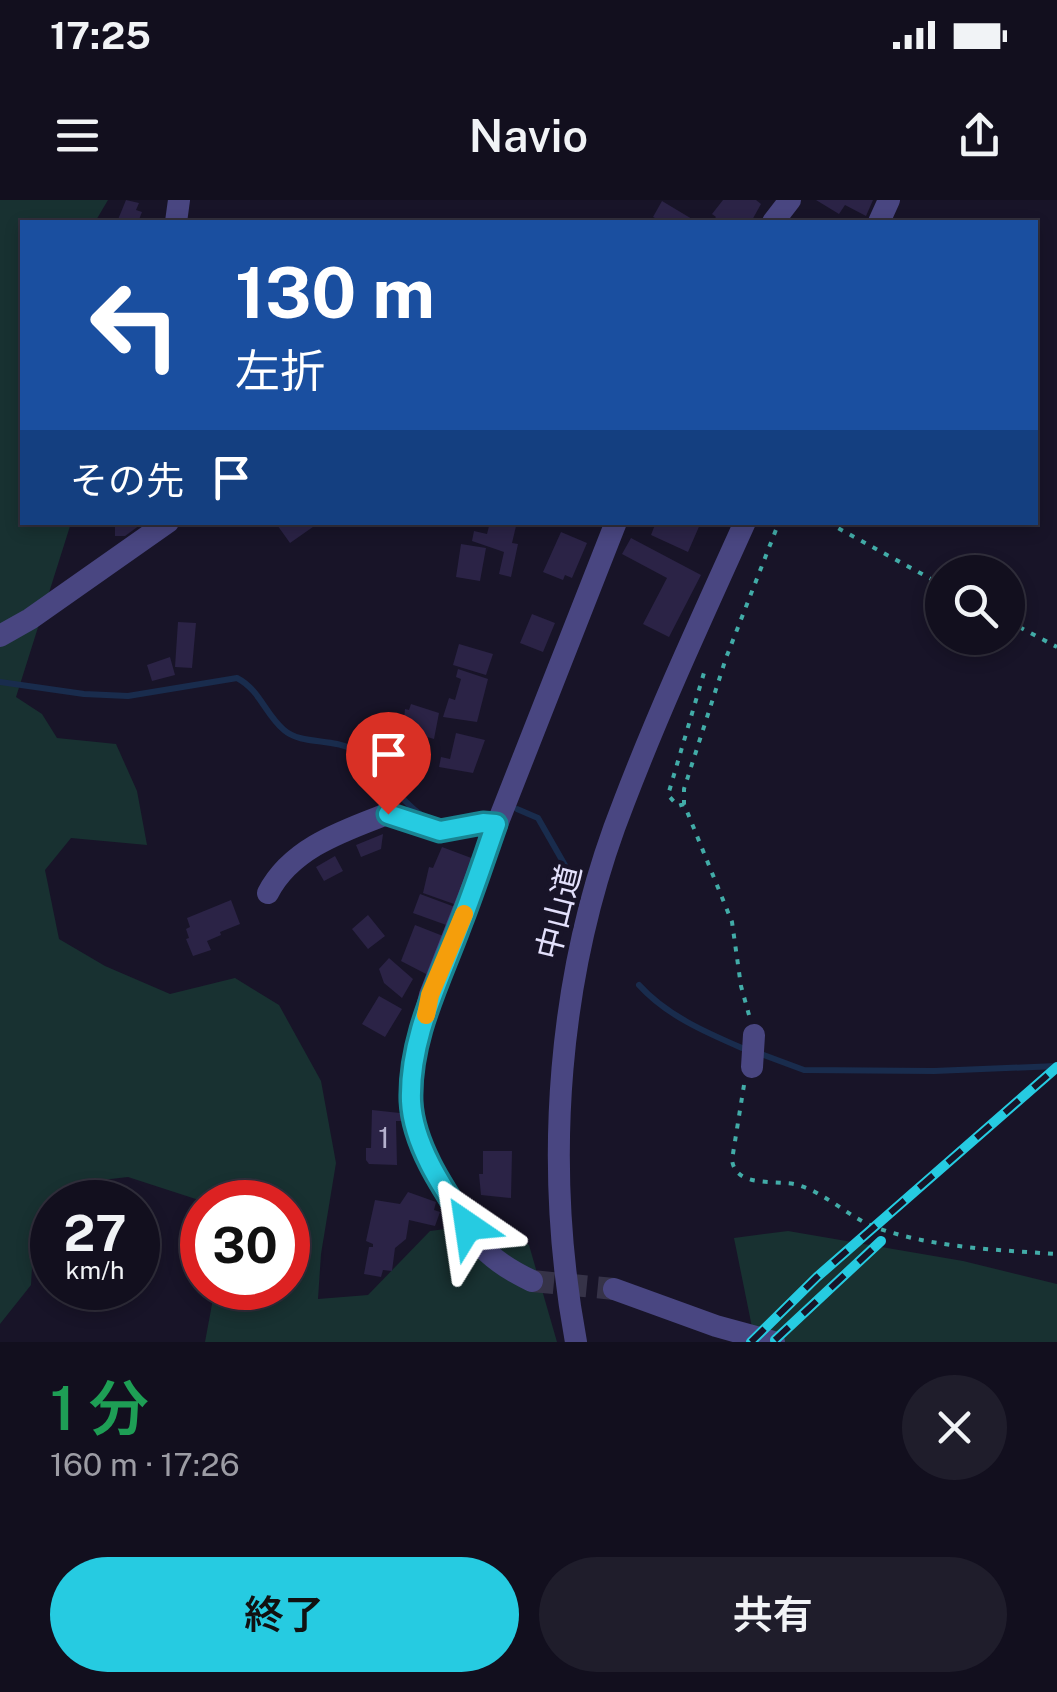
<!DOCTYPE html>
<html lang="ja">
<meta charset="utf-8">
<style>
:root{--surface:#120f1e;--page:#1f1d2b;--text:#f1f3f6;--muted:#9c9ca4;--line:#312f3c;--accent:#26cbe1}
body{margin:0;font-family:"Public Sans","Noto Sans JP",sans-serif;background:var(--page);color:var(--text);height:100vh;display:flex;flex-direction:column;font-size:38px;white-space:nowrap}
*{box-sizing:border-box;margin:0}
p{font-size:32px;color:var(--muted)}
.icon{flex:none;width:55px;height:55px;fill:none;stroke:currentColor;stroke-width:2;stroke-linecap:round;stroke-linejoin:round}
.map{position:relative;height:1142px;overflow:hidden}
.side{display:flex;flex-direction:column;background:var(--surface);flex:1}
.side>*{flex:none}
.top-card{position:absolute;left:20px;top:20px;width:1018px;height:305px;border-radius:0px;box-shadow:0 5px 15px #0003,0 0 0 2px var(--line);background:#1a4fa0;color:#fff;overflow:hidden}
.controls{position:absolute;left:925px;top:355px;display:grid;gap:20px}
.controls a{display:grid;place-items:center;width:100px;height:100px;border-radius:50%;background:var(--surface);box-shadow:0 5px 15px #0003,0 0 0 2px var(--line);font-size:50px}
.speed{position:absolute;left:30px;top:980px;display:flex;gap:20px;font-size:50px;font-weight:700;text-align:center}
.speed>*{display:grid;place-content:center;width:130px;height:130px;border-radius:50%;background:var(--surface);box-shadow:0 5px 15px #0003,0 0 0 2px var(--line);line-height:1}
.speed small{font-size:25px;font-weight:400}
.speed .limit{border:15px solid #d22;background:#fff;color:#111}
.pin{position:absolute;display:grid;place-items:center;width:85px;height:85px;color:#fff;margin:-102px -42px;border-radius:50% 50% 50% 0;rotate:-45deg;box-shadow:0 0 10px #0007}
.pin .icon{rotate:45deg}
.me{position:absolute;width:110px;margin:-55px;rotate:328deg;stroke-linejoin:round;filter:drop-shadow(0 0 8px #0008)}
.turn{display:flex;align-items:center;gap:35px;height:210px;padding:0 50px;font-size:45px}
.turn .icon{width:130px;height:130px;stroke-width:2.5}
.turn b{display:block;font-size:70px;line-height:85px}
.then{display:flex;align-items:center;height:95px;padding:0 50px;background:#0003;gap:20px;font-size:38px}
.round{display:grid;place-items:center;flex:none;width:105px;height:105px;border-radius:52px;background:var(--page)}
.headline{display:flex;align-items:center;justify-content:space-between;height:170px;padding:0 50px}
h1{font-size:60px;font-weight:600;line-height:75px;color:#1e9e55}
.button{display:flex;gap:20px;margin-top:auto;padding:20px 50px}
.button a{flex:1;height:115px;border-radius:60px;background:var(--accent);color:#111;font-size:40px;font-weight:600;line-height:115px;text-align:center}
.button a+a{background:var(--page);color:var(--text)}
.status{display:flex;justify-content:space-between;align-items:center;height:70px;padding:0 50px;background:var(--surface);direction:ltr}
.status svg{height:28px;fill:currentColor}
header{display:flex;justify-content:space-between;align-items:center;height:130px;padding:0 50px;background:var(--surface);font-size:45px;font-weight:600}
.map>svg:first-child{display:block}
.green{fill:#183131}
.lines{fill:none;stroke-linecap:round;stroke-linejoin:round}
.stream{stroke:#192c4d;stroke-width:6}
.building{fill:#2b2346}
.minor-tunnel{stroke:#363348;stroke-width:22;stroke-dasharray:22 11;stroke-linecap:butt}
.path{stroke:#42aca8;stroke-width:4;stroke-dasharray:5 8;stroke-linecap:butt}
.minor{stroke:#494681;stroke-width:22}
.rail-casing{stroke:#26cbe1;stroke-width:10}
.rail{stroke:#181428;stroke-width:6;stroke-dasharray:19;stroke-linecap:butt}
.route-casing{stroke:#198492;stroke-width:25}
.route{stroke:#26cbe1;stroke-width:18}
.slow{stroke:#f59e0b;stroke-width:18}
.labels{text-anchor:middle;stroke-width:9;stroke-linejoin:round;paint-order:stroke}
.number-label{font-size:28px;fill:#b5b1ce}
.street-label{font-size:32px;fill:#e3e0fb;stroke:#181428}
</style>
<div class="status"><b>17:25</b><svg viewBox="0 0 49 12"><path d="M0 12V9h3v3zM5 12V6h3v6zM10 12V3h3v9zM15 12V0h3v12zM26 1h20v11H26zM47 4h2v5h-2z"/></svg></div>
<header><svg class="icon" aria-label="menu" viewBox="0 0 24 24"><path d="M4 6h16M4 12h16M4 18h16"/></svg>Navio<svg class="icon" aria-label="share" viewBox="0 0 24 24"><path d="M12 15V3M7 8l5-5 5 5M5 13v7h14v-7"/></svg></header>
<div class="map">
<svg width="1057" height="1142" viewBox="0 0 1057 1142">
<rect width="100%" height="100%" fill="#181428"/>
<path class="green" d="M 0,0 L 108,0 L 95,22 L 22,22 L 22,322 L 71,323 L 16,497 L 42,514 L 57,538 L 116,544 L 137,591 L 147,645 L 71,638 L 45,670 L 59,739 L 105,766 L 170,794 L 235,778 L 279,805 L 321,881 L 336,963 L 321,1054 L 318,1099 L 368,1095 L 430,1031 L 492,1023 L 529,1045 L 557,1142 L 205,1142 L 215,1088 L 288,1088 L 288,1002 L 205,1002 L 128,977 L 76,983 L 59,1002 L 52,1002 L 52,1010 L 34,1032 L 31,1085 L 0,1124 Z
M 788,1031 L 963,1061 L 1057,1084 L 1057,1142 L 755,1142 L 734,1038 Z"/>
<g class="lines">
<path class="stream" d="M 0,482 L 84,494 L 128,496 L 237,478 C 260,490 265,514 284,530 C 301,545 332,538 352,549 C 381,565 393,595 420,614
M 517,609 L 538,618 L 566,667
M 639,785 C 666,815 705,832 742,848
M 761,854 L 804,870 L 934,871 L 1057,866"/>
</g>
<path class="building" d="M 126,0 L 139,3 L 136,10 L 142,12 L 138,22 L 117,22 Z
M 723,0 L 756,0 L 761,4 L 751,22 L 712,22 L 716,17 L 712,14 Z
M 816,0 L 873,0 L 866,16 L 845,5 L 839,14 Z
M 662,1 L 697,22 L 663,22 L 653,17 Z
M 115,322 L 140,322 L 140,325 L 125,336 L 115,336 Z
M 275,322 L 320,322 L 290,343 Z
M 490,322 L 517,322 L 512,343 L 518,344 L 511,377 L 499,374 L 504,352 L 472,341 L 474,331 L 487,334 Z
M 656,322 L 701,322 L 688,352 L 651,335 Z
M 561,332 L 587,343 L 572,378 L 565,375 L 563,380 L 543,372 Z
M 631,338 L 701,375 L 669,437 L 643,424 L 667,378 L 622,354 Z
M 461,344 L 486,348 L 480,381 L 456,377 Z
M 532,414 L 555,423 L 543,452 L 520,443 Z
M 178,422 L 196,423 L 192,468 L 175,467 Z
M 459,444 L 493,454 L 486,475 L 453,465 Z
M 170,457 L 175,475 L 152,481 L 147,465 Z
M 458,469 L 488,479 L 477,522 L 443,517 L 449,498 L 455,500 L 461,479 L 456,477 Z
M 411,504 L 439,513 L 434,539 L 403,530 L 405,509 L 409,510 Z
M 398,532 L 418,538 L 413,555 L 394,545 Z
M 456,533 L 485,540 L 473,573 L 439,567 L 441,557 L 450,559 Z
M 383,634 L 381,649 L 361,657 L 356,645 Z
M 442,647 L 474,659 L 454,704 L 423,693 L 429,667 L 433,668 Z
M 335,656 L 343,671 L 324,681 L 316,667 Z
M 420,694 L 455,707 L 449,726 L 413,713 Z
M 231,700 L 240,724 L 220,732 L 221,735 L 207,741 L 211,750 L 193,756 L 186,739 L 189,738 L 186,729 L 190,727 L 187,718 Z
M 368,715 L 385,736 L 368,749 L 352,729 Z
M 415,725 L 443,736 L 428,775 L 401,761 Z
M 389,758 L 413,779 L 402,798 L 384,783 L 379,769 Z
M 379,796 L 402,809 L 385,837 L 362,824 Z
M 372,910 L 409,914 L 409,921 L 396,921 L 397,965 L 369,964 L 366,960 L 366,948 L 371,948 Z
M 483,951 L 512,951 L 511,998 L 481,995 L 479,974 L 483,974 Z
M 408,992 L 436,1002 L 434,1010 L 440,1012 L 435,1026 L 409,1020 L 406,1039 L 395,1048 L 392,1071 L 383,1070 L 381,1077 L 364,1074 L 369,1047 L 373,1047 L 373,1044 L 366,1041 L 375,1000 L 400,1004 Z"/>
<g class="lines">
<path class="minor-tunnel" d="M 532,1081 L 614,1089"/>
<path class="path" d="M 827,322 L 942,385
M 1008,421 L 1057,447
M 684,604 L 678,606 L 668,595 L 706,466
M 749,815 L 741,786 L 732,722 L 684,604 L 684,589 L 726,458 L 779,322
M 744,885 L 732,960 C 736,989 777,979 798,985 C 828,994 850,1019 880,1029 C 937,1048 998,1050 1057,1054"/>
<path class="minor" d="M 176,22 L 179,0
M 773,22 L 790,0
M 879,22 L 889,0
M 0,436 L 30,419 L 168,322
M 268,693 C 291,648 343,631 387,614 L 440,631 L 483,623 L 496,624
M 752,867 L 754,835
M 532,1081 C 515,1073 501,1065 487,1052 C 459,1024 413,942 411,902 C 410,866 422,829 430,795 L 616,322
M 614,1089 L 716,1126 L 774,1142
M 576,1142 C 543,964 557,771 624,602 C 660,508 703,415 745,322"/>
<defs>
<path id="rail" d="M 775,1140 L 881,1041
M 751,1142 L 817,1077 L 1057,867"/>
</defs>
<use href="#rail" class="rail-casing"/>
<use href="#rail" class="rail"/>
</g>
<g class="lines">
<defs>
<path id="route" d="M 388,614 L 440,631 L 483,623 L 496,624 C 484,658 473,692 460,725 C 439,782 409,838 411,901 C 413,945 444,990 468,1026"/>
</defs>
<use href="#route" class="route-casing"/>
<use href="#route" class="route"/>
<path class="slow" d="M 426,815 L 430,795 L 464,714"/>
</g>
<g class="labels">
<g class="number-label">
<text x="384" y="948">1</text>
</g>
<g class="street-label">
<text transform="translate(559 712) rotate(-76)" y="11">中山道</text>
</g>
</g>
</svg>
<div class="controls">
<a><svg class="icon" aria-label="search" viewBox="0 0 24 24"><circle cx="10" cy="10" r="6"/><path d="M15 15l6 6"/></svg></a>
</div>
<div class="speed"><div>27<small>km/h</small></div><div class="limit">30</div></div>
<div class="pin" style="left:388px;top:614px;background:#d93025"><svg class="icon" aria-label="arrive" viewBox="0 0 24 24"><path d="M6 21V4h12l-3 4 3 4H6"/></svg></div>
<svg class="me" style="left:468px;top:1026px" viewBox="-20 -20 40 40"><path d="M0-17L14 15 0 8-14 15z" fill="#26cbe1" stroke="#fff" stroke-width="4"/></svg>
<div class="top-card">
<div class="turn"><svg class="icon" aria-label="left" viewBox="0 0 24 24"><path d="M17 20v-9H6M10 6l-5 5 5 5"/></svg><div><b>130 m</b>左折</div></div>
<div class="then">その先<svg class="icon" aria-label="arrive" viewBox="0 0 24 24"><path d="M6 21V4h12l-3 4 3 4H6"/></svg></div>
</div>
</div>
<section class="side">
<div class="headline"><div><h1>1 分</h1><p>160 m · 17:26</p></div><a class="round"><svg class="icon" aria-label="close" viewBox="0 0 24 24"><path d="M6 6l12 12M18 6L6 18"/></svg></a></div>
<div class="button"><a>終了</a><a>共有</a></div>
</section>
